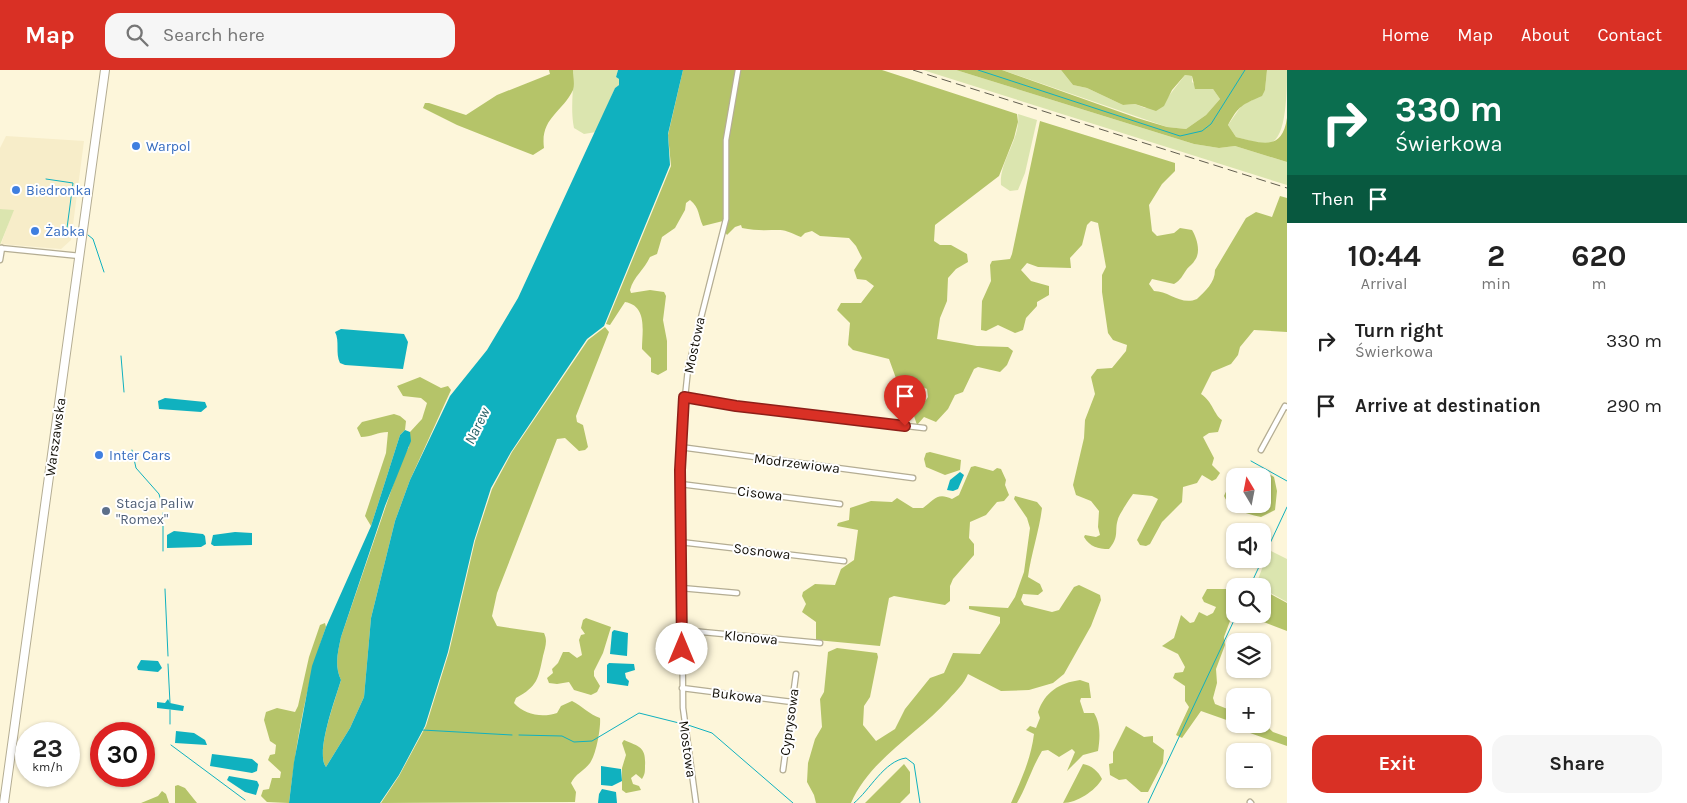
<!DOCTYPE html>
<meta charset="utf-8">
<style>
:root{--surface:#fff;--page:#f6f6f6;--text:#222;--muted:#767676;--accent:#d93025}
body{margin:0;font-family:Karla,sans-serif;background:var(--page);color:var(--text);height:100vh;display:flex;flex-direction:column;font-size:19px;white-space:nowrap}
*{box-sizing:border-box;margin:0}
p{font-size:16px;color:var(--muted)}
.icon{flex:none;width:28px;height:28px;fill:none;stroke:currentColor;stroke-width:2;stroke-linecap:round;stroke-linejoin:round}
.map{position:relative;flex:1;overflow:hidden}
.sheet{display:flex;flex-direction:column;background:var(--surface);width:400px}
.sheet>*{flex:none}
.guide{background:#0b6e4f;color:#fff;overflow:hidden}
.needle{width:32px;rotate:350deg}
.fabs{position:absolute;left:1226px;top:398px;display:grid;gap:10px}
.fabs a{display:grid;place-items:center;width:45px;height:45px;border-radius:10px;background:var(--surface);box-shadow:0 1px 4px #0004;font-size:25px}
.speed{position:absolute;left:15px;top:652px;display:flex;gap:10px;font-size:25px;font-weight:700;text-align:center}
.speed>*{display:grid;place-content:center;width:65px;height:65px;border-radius:50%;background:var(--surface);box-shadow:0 1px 4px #0004;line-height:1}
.speed small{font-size:12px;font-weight:400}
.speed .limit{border:8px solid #d22;background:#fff;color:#111}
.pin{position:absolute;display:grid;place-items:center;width:42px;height:42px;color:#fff;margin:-51px -21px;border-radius:50% 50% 50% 0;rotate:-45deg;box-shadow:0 0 5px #0007}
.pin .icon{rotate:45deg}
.me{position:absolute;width:55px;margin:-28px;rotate:0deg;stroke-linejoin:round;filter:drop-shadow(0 0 4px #0008)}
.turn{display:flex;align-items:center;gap:18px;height:105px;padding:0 25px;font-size:22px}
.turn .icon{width:65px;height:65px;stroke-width:2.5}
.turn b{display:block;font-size:35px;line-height:42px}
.then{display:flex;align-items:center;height:48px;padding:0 25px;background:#0003;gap:10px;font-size:19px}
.eta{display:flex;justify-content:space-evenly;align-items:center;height:85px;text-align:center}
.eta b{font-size:30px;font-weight:700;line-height:35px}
.button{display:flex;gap:10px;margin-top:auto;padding:10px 25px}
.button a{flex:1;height:58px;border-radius:15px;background:var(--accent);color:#fff;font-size:20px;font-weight:700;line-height:58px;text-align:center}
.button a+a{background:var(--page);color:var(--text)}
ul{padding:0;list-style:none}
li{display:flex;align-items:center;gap:15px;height:65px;padding:0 25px}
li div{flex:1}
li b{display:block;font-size:19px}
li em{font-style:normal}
header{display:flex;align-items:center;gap:30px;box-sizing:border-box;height:70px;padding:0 25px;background:var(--accent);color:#fff}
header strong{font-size:24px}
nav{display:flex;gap:28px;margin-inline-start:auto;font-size:18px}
.search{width:350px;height:45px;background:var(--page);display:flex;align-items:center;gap:12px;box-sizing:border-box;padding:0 18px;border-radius:15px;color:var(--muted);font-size:19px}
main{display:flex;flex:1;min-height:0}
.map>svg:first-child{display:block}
.built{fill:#f7edc9}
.green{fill:#dbe5af}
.forest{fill:#b5c469}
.water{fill:#10b1bf}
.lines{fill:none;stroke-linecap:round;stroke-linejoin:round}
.stream{stroke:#10b1bf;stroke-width:1}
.street-casing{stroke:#b4ad93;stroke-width:7}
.primary-casing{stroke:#b4ad93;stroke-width:10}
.street{stroke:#fff;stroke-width:4.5}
.primary{stroke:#fff;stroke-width:8}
.rail{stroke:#625e4f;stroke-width:1;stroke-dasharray:10 5;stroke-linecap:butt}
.route-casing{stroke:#8d1f18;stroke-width:12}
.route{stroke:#d93025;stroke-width:9}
.shop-dot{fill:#3f7fe0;stroke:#fff;stroke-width:2}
.service-dot{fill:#5c6f8a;stroke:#fff;stroke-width:2}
.labels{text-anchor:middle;stroke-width:4;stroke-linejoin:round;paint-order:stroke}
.shop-label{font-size:14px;fill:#366cbe;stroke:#fff;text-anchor:start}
.street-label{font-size:14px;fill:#120f06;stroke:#fff}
.service-label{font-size:14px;fill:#4e5e75;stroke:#fff;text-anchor:start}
.water-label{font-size:15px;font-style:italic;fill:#296167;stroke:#fff}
</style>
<header>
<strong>Map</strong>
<div class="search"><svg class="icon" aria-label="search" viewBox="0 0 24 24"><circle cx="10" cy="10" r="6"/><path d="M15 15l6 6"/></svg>Search here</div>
<nav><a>Home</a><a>Map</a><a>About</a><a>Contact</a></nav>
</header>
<main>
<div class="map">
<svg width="1287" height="733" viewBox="0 0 1287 733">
<rect width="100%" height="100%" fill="#fdf6da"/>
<path class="built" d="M 6,66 L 84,71 L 71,170 L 61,179 L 1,174 L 13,141 L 0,139 L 0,78 Z"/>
<path class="green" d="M 573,0 L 618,0 L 616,7 L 619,9 L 619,15 L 615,18 L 596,62 L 584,64 L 574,58 C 570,38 574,20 573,0 Z
M 923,0 L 956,0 L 1194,74 L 1219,78 L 1235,76 L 1287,92 L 1287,115 Z
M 1002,0 L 1061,0 L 1073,15 L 1087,18 L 1123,35 L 1135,34 L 1145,38 L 1168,27 L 1185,5 L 1192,6 L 1192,12 L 1200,19 L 1213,19 L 1220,29 L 1206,45 L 1186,59 L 1167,57 Z
M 1267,0 L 1287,0 C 1287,18 1287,69 1270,73 C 1259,75 1245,69 1236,67 L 1228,55 L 1244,32 L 1251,31 L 1265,20 Z
M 1018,44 L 1037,50 L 1025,103 L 1018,120 L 1010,121 L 1001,115 C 999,91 1021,69 1018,44 Z
M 0,139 L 14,140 L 0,175 Z
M 1269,480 L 1287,489 L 1287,532 L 1263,519 L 1257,512 Z"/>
<path class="forest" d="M 549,0 L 573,0 C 573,6 575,14 573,20 C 562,43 540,48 544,78 L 533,85 L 457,55 L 423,38 L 425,33 L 429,33 L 466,45 L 497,25 L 550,4 Z
M 683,0 L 882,0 L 1017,44 L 1018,52 L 1014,68 L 999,106 L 935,155 L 934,171 L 940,175 L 951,175 L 967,184 L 968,192 L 956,199 L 948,208 L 947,231 L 940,248 L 937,269 L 977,276 L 1008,277 L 1013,281 L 1007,295 L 1000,302 L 978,297 L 974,299 L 963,322 L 955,325 L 948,339 L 936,352 L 924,347 L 917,355 L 914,346 L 915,334 L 924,333 L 928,327 L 927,319 L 914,313 L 897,311 L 889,289 L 853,280 L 848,275 L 850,253 L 837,240 L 841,233 L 861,233 L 874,216 L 866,210 L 857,209 L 854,200 L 862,188 L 856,176 L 849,168 L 820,166 L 812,161 L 805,163 L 801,167 C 796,165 784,159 779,160 C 766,160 756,161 742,158 L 741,155 L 735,157 L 727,165 L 725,162 L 726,154 L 723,151 L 703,156 C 698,146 700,138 690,130 L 686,133 L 685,140 L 675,158 L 662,167 L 657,184 L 650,187 C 644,200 634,206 630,220 L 631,223 L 650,220 L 664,222 L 666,226 L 663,250 L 667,271 L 667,300 L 658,305 L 651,302 L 651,288 L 642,279 C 642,262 648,236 625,232 L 610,255 L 606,254 L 671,96 L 668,65 Z
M 956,0 L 1002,0 L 1137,48 L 1167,57 L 1186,59 L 1206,45 L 1220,29 L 1213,19 L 1195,19 L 1192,6 L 1185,5 L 1172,20 L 1164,36 L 1156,41 L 1135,34 L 1123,35 L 1087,18 L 1073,15 L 1061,0 L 1267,0 L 1265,20 L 1262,26 C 1242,35 1239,35 1228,55 L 1236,67 C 1261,73 1282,82 1287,48 L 1287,92 L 1235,76 L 1219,78 L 1194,74 Z
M 1040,51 L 1175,93 L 1175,101 L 1162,114 L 1149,135 L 1152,161 L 1157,166 L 1174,163 L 1180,158 L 1192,160 C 1197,168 1201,182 1195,190 C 1193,194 1189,196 1187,199 C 1182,206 1181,210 1174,214 L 1152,209 L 1149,214 L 1154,221 C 1169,221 1181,236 1197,229 C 1205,221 1215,213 1215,200 L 1246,148 L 1256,142 L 1272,147 L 1280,126 L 1287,128 L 1287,262 L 1254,260 L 1240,277 L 1238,285 L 1231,294 L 1212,302 L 1201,324 C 1213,332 1214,345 1222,350 L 1218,362 L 1209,363 L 1203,367 L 1214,388 L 1212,395 L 1220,403 L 1216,409 L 1212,411 L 1202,405 L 1197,413 L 1183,417 L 1182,432 L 1162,452 L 1150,474 L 1146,476 L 1140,475 L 1137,470 L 1158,429 L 1152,426 L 1133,424 C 1130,428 1119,445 1118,449 C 1114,461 1120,466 1109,479 C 1098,479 1090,477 1084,467 L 1085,465 L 1096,467 L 1100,465 L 1098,457 L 1099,441 L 1091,431 L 1076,425 L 1073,415 L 1084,368 L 1085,350 L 1095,324 L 1091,307 L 1097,299 L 1112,298 L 1126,281 L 1127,275 L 1113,270 L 1108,263 L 1102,222 L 1102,205 L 1106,197 L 1098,153 L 1091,151 L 1087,155 L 1082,175 L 1070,188 L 1071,198 L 1038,197 L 1027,193 L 1021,200 L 1031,211 L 1049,216 L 1049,225 L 1037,232 L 1037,236 L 1026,248 L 1023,260 L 1015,263 L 998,255 L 986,261 L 981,260 L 982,231 L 991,211 L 990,195 L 992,191 L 1010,189 L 1012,184 Z
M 605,257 L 609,262 L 576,346 L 577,352 L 583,355 L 588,377 L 585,380 L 579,381 L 565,368 L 557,369 L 497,523 L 492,546 L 497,556 L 544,563 C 548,571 545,578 543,586 C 538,609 538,616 516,628 L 514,633 C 525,645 542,648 557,643 L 561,636 L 572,631 C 582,636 590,645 600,648 C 601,658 596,685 590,693 C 584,701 575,704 571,713 L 576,722 L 575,732 L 381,733 L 399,706 L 426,656 L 449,582 L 475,471 L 492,419 L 512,382 L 588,270 Z
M 420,307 L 441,318 L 448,316 L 451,320 L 410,410 L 395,451 L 371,548 L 364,627 L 350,658 L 326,697 C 315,683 336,628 341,610 C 334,595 338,582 341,567 L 402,389 L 409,377 L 410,362 L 422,349 L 427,333 L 421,328 L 403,326 L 397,316 Z
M 394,344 L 400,346 L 406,351 L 405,360 L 400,365 L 371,456 L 365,446 L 386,383 L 388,362 C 378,362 371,367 361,367 L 357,358 L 362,352 Z
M 930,382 L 961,390 L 960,400 L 945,405 L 926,397 L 924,389 L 926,383 Z
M 975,396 L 993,401 L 997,398 L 1001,399 L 1006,410 L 1005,415 L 1009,425 L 1004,431 L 997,432 L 986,445 L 970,452 L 969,468 L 974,474 L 974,485 L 953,509 L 950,516 L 950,531 L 945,535 L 894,526 L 889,528 L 880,576 L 816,570 L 816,552 L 802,542 L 806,534 L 802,526 L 803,522 L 815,514 L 835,515 L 841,499 L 854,490 L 858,460 L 837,456 L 838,453 L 849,450 L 850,438 L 871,431 L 892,432 L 897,428 L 913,438 L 923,438 C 934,430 937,422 952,429 L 959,425 L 971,397 Z
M 1269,404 L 1274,407 L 1277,421 L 1275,440 L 1261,447 C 1247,444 1230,440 1224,426 L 1229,415 L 1235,415 L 1235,434 L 1262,434 L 1262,406 L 1259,406 Z
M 1015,426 L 1037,432 L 1042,438 C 1039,462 1031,484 1028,507 L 1040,514 L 1043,521 L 1038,525 L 1023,524 L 1021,530 L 1024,535 L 1052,542 L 1059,540 L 1074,517 L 1079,515 L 1100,525 L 1101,530 L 1091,556 L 1064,604 L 1053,613 L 1029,620 L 1001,621 L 968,604 C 964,614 956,621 949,629 C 919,663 870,689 851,733 L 816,733 L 814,725 L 807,712 L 808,693 L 815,669 L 822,657 L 820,629 L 824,622 L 828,582 L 837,578 L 877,583 L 878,587 L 870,627 L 864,636 L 863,655 L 876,671 L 895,659 L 905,639 L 930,608 L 944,603 L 953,583 L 980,584 L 1000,553 L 1000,547 L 969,539 L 969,536 L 1008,538 L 1015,527 L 1024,502 L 1030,458 L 1027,448 L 1014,429 Z
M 1207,519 L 1235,519 L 1235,544 L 1237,544 L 1230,551 L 1224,567 L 1225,575 L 1216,599 L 1217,613 L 1213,628 L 1215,634 L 1235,642 L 1235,653 L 1201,641 L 1182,668 L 1176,665 L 1189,637 L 1185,631 L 1185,616 L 1173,608 L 1175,603 L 1183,602 L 1185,597 L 1178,584 L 1162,576 L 1174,568 L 1181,545 L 1190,553 L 1194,552 L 1199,542 L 1207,546 L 1213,543 L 1216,537 L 1204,532 L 1202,528 Z
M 1263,520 L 1287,533 L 1287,561 L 1243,544 L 1262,544 Z
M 586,548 L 611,557 L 603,583 L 594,601 L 594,606 L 600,616 L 597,622 L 591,625 L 574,620 L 569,612 L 557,614 L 549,613 L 547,608 L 553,603 L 552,599 L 558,593 L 563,582 L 569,582 L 577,588 L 582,585 L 579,570 L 581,565 L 585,564 L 581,558 L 583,550 Z
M 325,553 L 326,557 C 306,613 296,674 289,733 L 267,732 L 261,726 L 263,720 L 269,719 L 272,708 L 280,708 L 281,702 L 268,690 L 270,685 L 275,684 L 276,675 L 270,671 L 264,650 L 266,642 L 277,638 L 295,642 L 298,636 L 309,587 L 320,555 Z
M 1080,610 L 1089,613 L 1091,628 L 1081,628 L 1080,631 L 1084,643 L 1094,643 C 1101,654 1100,669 1098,681 L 1083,685 L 1067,701 L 1075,682 L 1072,679 L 1059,687 L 1048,680 L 1042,681 C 1032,697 1027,716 1017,733 L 1011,733 C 1021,710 1031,689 1034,664 L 1026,660 L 1030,656 L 1036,658 L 1040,648 L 1038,642 C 1045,622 1059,613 1080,610 Z
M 1263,653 L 1273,662 L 1287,667 L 1287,676 L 1250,663 L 1240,654 Z
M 1126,656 L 1144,667 L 1153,666 L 1153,672 L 1164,680 L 1163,693 L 1148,722 L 1141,722 L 1126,709 L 1119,710 L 1110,705 L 1109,694 L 1113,693 L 1113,682 Z
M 624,670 C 641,677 646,678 645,696 C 645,702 645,704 642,709 L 636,704 L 631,708 L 633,714 L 639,716 L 641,720 L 626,723 L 622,720 L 622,698 L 626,685 L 622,673 Z
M 904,694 L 910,702 L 910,723 L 900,733 L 865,733 Z
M 1083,694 C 1091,695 1099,702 1102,709 C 1095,721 1077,733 1063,733 Z
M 178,715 L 185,718 L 197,733 L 175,733 L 175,716 Z
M 162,721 L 166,724 L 169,733 L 141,733 L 158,726 Z"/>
<path class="water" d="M 618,0 L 683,0 L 668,64 L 670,95 L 604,256 L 587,269 L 511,382 L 491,418 L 474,471 L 448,582 L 425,656 L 399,705 L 380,733 L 289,733 L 294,692 L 312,596 L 326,557 L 371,456 L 400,365 L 405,360 L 410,362 L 411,371 L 385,436 L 341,567 C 338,582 334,595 341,610 C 336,627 315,683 326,697 L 350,658 L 364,627 L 371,548 L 395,451 L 410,410 L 450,326 L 487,280 L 518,228 L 615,18 L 619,15 L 619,9 L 616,7 Z
M 341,259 L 404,264 L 408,272 L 403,299 L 345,295 L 340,293 C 335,283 340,271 335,262 Z
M 165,328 L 205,332 L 207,337 L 201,342 L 159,339 L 158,331 Z
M 960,402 L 964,405 L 958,419 L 953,421 L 947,420 L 950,410 Z
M 174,461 L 203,464 L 205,466 L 206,474 L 201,477 L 167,478 L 167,465 Z
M 235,462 L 252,463 L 252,475 L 214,476 L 211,474 L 213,465 Z
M 614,560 L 628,563 L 627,586 L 610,584 L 612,562 Z
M 141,590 L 158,591 L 162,598 L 158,602 L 138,600 L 137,597 Z
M 609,593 L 634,594 L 635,600 L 625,603 L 626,608 L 629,611 L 628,616 L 607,613 L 607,595 Z
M 168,629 L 170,633 L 184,636 L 183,641 L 157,638 L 157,632 L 165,633 Z
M 176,661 L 194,663 L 205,670 L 207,675 L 175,673 Z
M 212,684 L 252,689 L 258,694 L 257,701 L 252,703 L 210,696 Z
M 601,696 L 621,699 L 622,711 L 612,716 L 601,715 Z
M 229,706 L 257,711 L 259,715 L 256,725 L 245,722 L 227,710 Z
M 602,719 L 616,722 L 617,733 L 598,733 L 599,724 Z"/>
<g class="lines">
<path class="stream" d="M 978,0 L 1180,66 L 1202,61 L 1211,54 L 1245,0
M 46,109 L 73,113 L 67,158 L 69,161 L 78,163
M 88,165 L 93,169 L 104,202
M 121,286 L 124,322
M 132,380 L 136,398 L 159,424 L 162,435
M 1251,391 L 1287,411
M 163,443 L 163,481
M 1250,516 L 1287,437
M 165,519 L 168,586
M 168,594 L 170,633
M 170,640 L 170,654
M 688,655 L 712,663 L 793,733
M 422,660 L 512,665
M 519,665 L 562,666 L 574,672 L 592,671 L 639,643 L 679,653
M 171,675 L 245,730
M 854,733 C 870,720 884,691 906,688 L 914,694 L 920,733
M 1148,733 L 1237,544"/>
<defs>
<path id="street" d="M 0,178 L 80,186
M 0,190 L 2,178
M 684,327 L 736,336 L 924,358
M 680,377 L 913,408
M 1261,380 L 1285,336 L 1287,337
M 680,414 L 840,434
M 680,472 L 844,491
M 681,518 L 737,523
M 681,560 L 820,573
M 682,618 L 792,632
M 783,700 L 796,604
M 1250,732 L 1251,733
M 696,733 L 683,638 L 681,366 L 688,299 L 726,149 L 726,70 L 738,0"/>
<path id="primary" d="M 4,733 L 105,0"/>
</defs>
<use href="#street" class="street-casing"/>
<use href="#primary" class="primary-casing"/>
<use href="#street" class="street"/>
<use href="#primary" class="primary"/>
<path class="rail" d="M 913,0 L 1287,118"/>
</g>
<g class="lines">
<defs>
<path id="route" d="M 682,579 L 680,400 L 684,327 L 736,336 L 905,356"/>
</defs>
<use href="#route" class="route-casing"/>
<use href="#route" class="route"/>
</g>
<g class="shop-dot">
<circle cx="136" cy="76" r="5"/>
<circle cx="16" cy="120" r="5"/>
<circle cx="35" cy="161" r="5"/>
<circle cx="99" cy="385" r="5"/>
</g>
<circle class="service-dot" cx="106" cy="441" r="5"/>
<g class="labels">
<g class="shop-label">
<text x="146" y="81">Warpol</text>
<text x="26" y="125">Biedronka</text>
<text x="45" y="166">Żabka</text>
<text x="109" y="390">Inter Cars</text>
</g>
<g class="street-label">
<text transform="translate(694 275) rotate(-78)" y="5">Mostowa</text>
<text transform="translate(55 367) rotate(-82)" y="5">Warszawska</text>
<text transform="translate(797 393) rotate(7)" y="5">Modrzewiowa</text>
<text transform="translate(760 423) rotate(7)" y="5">Cisowa</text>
<text transform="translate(762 481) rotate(7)" y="5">Sosnowa</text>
<text transform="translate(751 567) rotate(5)" y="5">Klonowa</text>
<text transform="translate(737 625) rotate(7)" y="5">Bukowa</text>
<text transform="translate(789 652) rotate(-82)" y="5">Cyprysowa</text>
<text transform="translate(688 679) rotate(82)" y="5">Mostowa</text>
</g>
<g class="service-label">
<text x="116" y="438">Stacja Paliw<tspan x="116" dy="16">"Romex"</tspan></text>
</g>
<g class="water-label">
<text transform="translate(477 356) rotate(-64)" y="5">Narew</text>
</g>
</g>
</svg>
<div class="fabs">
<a><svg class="needle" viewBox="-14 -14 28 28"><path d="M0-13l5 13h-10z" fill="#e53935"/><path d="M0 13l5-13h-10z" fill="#767676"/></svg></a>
<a><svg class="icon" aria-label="sound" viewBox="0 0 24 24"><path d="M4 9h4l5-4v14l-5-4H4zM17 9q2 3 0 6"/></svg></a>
<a><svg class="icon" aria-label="search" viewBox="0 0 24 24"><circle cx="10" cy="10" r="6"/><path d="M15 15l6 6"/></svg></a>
<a><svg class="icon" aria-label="layers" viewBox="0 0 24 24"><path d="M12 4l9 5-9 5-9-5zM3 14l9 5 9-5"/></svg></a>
<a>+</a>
<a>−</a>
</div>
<div class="speed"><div>23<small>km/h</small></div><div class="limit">30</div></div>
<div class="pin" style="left:905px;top:356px;background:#d93025"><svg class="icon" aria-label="arrive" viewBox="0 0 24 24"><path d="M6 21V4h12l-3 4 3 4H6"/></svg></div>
<svg class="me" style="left:682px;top:579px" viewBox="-20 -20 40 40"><circle r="19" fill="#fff"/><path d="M0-13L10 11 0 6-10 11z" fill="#d93025"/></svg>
</div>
<section class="sheet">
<div class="guide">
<div class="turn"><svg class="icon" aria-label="right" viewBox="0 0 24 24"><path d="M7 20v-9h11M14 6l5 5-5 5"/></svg><div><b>330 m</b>Świerkowa</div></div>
<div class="then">Then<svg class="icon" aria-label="arrive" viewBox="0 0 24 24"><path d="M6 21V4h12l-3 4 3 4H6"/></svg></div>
</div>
<div class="eta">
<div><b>10:44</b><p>Arrival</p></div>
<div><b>2</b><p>min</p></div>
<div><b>620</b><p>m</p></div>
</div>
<ul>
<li><svg class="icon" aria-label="right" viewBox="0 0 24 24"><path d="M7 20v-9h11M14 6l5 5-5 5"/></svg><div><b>Turn right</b><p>Świerkowa</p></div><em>330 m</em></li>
<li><svg class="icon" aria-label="arrive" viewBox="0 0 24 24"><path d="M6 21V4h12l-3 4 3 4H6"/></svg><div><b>Arrive at destination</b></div><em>290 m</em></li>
</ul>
<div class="button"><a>Exit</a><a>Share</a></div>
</section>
</main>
